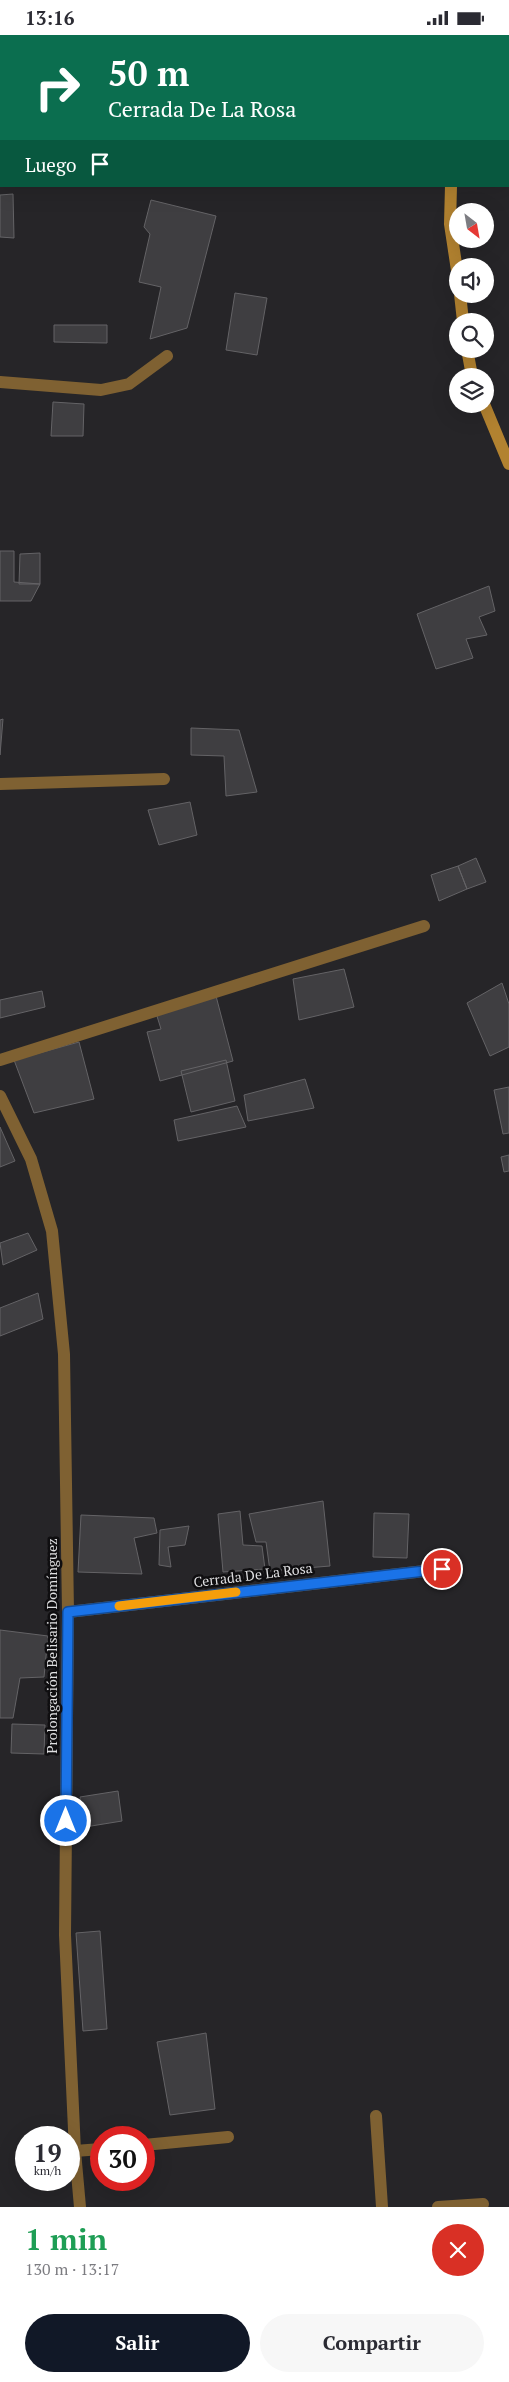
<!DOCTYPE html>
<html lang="es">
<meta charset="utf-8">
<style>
:root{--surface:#fff;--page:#f7f7f7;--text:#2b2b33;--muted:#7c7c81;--accent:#111827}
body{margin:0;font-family:"PT Serif",serif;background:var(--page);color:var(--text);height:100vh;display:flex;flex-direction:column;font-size:19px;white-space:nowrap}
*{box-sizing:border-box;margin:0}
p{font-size:16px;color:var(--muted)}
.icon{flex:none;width:28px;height:28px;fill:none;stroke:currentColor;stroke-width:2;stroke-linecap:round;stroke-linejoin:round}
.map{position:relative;height:2172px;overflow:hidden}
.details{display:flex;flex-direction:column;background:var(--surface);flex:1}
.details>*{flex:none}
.top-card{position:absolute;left:0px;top:0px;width:510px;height:152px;box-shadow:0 5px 20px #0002;background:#0b6e4f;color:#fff;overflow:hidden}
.needle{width:32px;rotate:149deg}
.tools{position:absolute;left:449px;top:168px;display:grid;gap:10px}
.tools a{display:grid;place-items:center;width:45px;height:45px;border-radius:50%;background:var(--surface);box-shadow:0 5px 20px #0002;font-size:25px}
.speed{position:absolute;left:15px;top:2091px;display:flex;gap:10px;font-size:25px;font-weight:700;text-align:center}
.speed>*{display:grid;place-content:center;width:65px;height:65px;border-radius:50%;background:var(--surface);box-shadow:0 5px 20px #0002;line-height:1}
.speed small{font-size:12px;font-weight:400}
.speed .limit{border:8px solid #d22;background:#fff;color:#111}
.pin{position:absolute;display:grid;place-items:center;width:42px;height:42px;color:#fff;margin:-21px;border:2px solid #fff;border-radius:50%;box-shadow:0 1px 5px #0007}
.me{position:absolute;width:55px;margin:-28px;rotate:0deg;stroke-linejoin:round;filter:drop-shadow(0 0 4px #0008)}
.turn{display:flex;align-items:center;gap:18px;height:105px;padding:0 25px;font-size:22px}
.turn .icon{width:65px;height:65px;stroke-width:2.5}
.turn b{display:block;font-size:35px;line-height:42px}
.then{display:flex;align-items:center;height:48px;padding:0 25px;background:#0003;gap:10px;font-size:19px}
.round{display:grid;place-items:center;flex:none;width:52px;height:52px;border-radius:26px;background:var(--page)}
.head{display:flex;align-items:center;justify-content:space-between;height:85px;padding:0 25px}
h1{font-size:30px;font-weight:700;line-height:38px;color:#1e9e55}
.cta{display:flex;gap:10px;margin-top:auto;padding:10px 25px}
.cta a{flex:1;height:58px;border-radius:30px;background:var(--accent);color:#fff;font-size:20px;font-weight:700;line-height:58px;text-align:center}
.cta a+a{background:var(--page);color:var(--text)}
.status{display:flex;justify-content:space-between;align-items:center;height:35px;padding:0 25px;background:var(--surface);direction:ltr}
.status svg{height:14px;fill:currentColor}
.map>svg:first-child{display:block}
.building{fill:#3f3e41;stroke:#646366}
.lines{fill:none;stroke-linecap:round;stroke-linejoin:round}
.lane{stroke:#7f6132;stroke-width:12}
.street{stroke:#7f6132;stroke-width:12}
.secondary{stroke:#b28230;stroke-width:12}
.route-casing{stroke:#114b97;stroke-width:12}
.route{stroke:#1a73e8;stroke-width:9}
.slow{stroke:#f59e0b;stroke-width:9}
.labels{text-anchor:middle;stroke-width:5;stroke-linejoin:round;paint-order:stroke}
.street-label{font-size:14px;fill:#dfdfe1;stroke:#0f0e10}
</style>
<div class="status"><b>13:16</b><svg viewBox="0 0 49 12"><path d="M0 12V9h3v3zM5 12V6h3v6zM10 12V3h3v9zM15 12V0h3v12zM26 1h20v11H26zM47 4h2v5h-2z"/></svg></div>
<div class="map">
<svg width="509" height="2172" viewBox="0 0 509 2172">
<rect width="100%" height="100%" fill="#262528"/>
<path class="building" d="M 13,159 L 14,203 L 0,202 L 0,160 Z
M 151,165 L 216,181 L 187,293 L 150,304 L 161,252 L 139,247 L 150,199 L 144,192 Z
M 235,258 L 267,263 L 257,320 L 226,315 Z
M 54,290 L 107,290 L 107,308 L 54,307 Z
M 53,367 L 84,369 L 83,401 L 51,401 Z
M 0,516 L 14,516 L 14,547 L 40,549 L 31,566 L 0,566 Z
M 40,518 L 40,549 L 19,549 L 20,519 Z
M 489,551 L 495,576 L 479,582 L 487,600 L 466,604 L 473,623 L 436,634 L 417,579 Z
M 3,684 L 0,720 L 0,685 Z
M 191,693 L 239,695 L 257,757 L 226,761 L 224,721 L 191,720 Z
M 190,767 L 197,800 L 159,810 L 148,775 Z
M 476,823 L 486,847 L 467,854 L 458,831 Z
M 458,831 L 467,854 L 439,866 L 431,840 Z
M 344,934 L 354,972 L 299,985 L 293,944 Z
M 502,948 L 509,969 L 509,1012 L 490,1021 L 467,968 Z
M 42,956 L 45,972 L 0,983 L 0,965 Z
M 216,961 L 233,1026 L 160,1046 L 147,997 L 161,994 L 156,978 Z
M 79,1007 L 94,1064 L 34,1078 L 14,1025 Z
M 226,1025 L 235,1066 L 191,1077 L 181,1036 Z
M 305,1044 L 314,1073 L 248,1086 L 244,1060 Z
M 509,1052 L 509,1098 L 503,1099 L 494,1055 Z
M 237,1071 L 246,1092 L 178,1106 L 174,1085 Z
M 0,1092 L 15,1126 L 0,1132 Z
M 509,1120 L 509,1136 L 504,1137 L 501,1122 Z
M 28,1198 L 37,1215 L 3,1230 L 0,1208 Z
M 38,1258 L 43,1284 L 0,1301 L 0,1273 Z
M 323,1466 L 330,1531 L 270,1536 L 266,1507 L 256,1507 L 249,1479 Z
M 240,1476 L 243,1510 L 262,1511 L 265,1534 L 223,1537 L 218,1479 Z
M 374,1478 L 409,1479 L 407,1523 L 373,1522 Z
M 81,1480 L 154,1483 L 157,1498 L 134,1503 L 142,1539 L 78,1537 Z
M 189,1491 L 185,1510 L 168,1512 L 171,1532 L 159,1530 L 160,1495 Z
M 0,1595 L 48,1601 L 44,1642 L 20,1643 L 13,1683 L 0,1683 Z
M 12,1689 L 45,1690 L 44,1719 L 11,1718 Z
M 118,1756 L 122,1786 L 85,1792 L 80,1762 Z
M 100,1896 L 107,1994 L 83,1996 L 76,1898 Z
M 206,1998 L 215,2074 L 170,2080 L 157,2007 Z"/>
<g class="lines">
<path class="lane" d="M 144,2110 L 228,2102
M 75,2116 L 101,2114"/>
<path class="street" d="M 117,0 L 121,1
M 0,141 L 1,141
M 0,347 L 101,355 L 129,349 L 167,321
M 0,749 L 164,744
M 0,1025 L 424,891
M 0,1061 L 31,1124 L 52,1196 L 64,1319 L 68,1577 L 65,1900 L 75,2116 L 80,2172
M 68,1577 L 442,1534
M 376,2081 L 382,2172
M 438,2172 L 483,2169"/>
<path class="secondary" d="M 451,151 L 450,189 L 458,242
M 460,259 L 463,286
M 467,314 L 472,341
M 484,369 L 509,429"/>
</g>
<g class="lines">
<defs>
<path id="route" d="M 66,1786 L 68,1577 L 442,1534"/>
</defs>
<use href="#route" class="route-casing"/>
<use href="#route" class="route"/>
<path class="slow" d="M 119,1571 L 236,1557"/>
</g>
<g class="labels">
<g class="street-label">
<text transform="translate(253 1540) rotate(-7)" y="5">Cerrada De La Rosa</text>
<text transform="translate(52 1611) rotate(-90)" y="5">Prolongación Belisario Domínguez</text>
</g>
</g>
</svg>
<div class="tools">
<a><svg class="needle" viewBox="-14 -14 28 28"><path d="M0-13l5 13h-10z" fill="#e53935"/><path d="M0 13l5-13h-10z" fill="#7c7c81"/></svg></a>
<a><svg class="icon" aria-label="sound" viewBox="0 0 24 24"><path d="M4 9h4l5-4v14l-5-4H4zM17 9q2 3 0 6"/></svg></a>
<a><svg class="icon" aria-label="search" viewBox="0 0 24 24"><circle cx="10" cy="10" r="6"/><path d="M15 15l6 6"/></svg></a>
<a><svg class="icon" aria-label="layers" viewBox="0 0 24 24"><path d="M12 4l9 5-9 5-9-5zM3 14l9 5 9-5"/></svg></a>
</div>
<div class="speed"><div>19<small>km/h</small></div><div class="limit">30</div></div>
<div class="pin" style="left:442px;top:1534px;background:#d93025"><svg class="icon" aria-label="arrive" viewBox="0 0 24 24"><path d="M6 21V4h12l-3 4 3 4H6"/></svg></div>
<svg class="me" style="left:66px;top:1786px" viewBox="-20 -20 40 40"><circle r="17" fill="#1a73e8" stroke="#fff" stroke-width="3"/><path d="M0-11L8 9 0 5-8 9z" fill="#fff"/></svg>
<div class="top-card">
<div class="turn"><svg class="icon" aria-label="right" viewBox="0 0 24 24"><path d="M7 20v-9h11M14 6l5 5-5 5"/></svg><div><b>50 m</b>Cerrada De La Rosa</div></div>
<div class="then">Luego<svg class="icon" aria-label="arrive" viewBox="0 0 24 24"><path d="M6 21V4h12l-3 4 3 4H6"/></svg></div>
</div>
</div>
<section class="details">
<div class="head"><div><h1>1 min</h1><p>130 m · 13:17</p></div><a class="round" style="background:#d93025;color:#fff"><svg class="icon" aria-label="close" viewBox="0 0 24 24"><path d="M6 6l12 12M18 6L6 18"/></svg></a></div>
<div class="cta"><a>Salir</a><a>Compartir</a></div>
</section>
